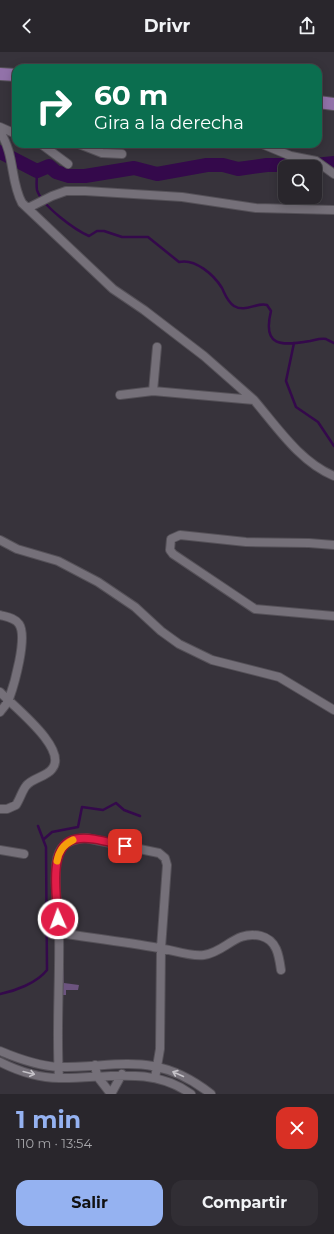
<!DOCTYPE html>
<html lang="es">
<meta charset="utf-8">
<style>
:root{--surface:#29262c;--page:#312e34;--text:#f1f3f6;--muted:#a5a5a9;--line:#454348;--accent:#95b2f1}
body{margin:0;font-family:Montserrat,sans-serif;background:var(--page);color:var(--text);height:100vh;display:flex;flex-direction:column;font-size:15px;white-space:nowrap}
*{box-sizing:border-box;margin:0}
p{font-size:13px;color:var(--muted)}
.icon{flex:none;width:22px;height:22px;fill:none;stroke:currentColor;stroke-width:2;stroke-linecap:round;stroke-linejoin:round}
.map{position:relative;height:1042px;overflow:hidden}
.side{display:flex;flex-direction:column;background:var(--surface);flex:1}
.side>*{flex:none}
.top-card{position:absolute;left:12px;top:12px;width:310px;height:84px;border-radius:12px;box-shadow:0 2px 10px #0003,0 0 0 1px var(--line);background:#0b6e4f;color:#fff;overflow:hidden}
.fabs{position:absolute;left:278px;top:108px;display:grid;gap:8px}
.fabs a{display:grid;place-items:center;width:44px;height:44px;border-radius:8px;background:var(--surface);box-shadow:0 2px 10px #0003,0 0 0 1px var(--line);font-size:20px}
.pin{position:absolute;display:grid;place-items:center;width:34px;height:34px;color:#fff;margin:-17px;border-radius:8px;box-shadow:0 2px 6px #0006}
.me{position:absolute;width:44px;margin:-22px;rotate:358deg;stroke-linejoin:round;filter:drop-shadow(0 0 3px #0008)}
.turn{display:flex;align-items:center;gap:14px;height:84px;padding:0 16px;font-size:18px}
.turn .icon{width:52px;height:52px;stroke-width:2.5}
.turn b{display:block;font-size:28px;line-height:34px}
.round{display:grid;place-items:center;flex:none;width:42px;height:42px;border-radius:12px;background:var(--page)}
.overview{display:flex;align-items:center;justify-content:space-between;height:68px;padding:0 16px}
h1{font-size:24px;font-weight:700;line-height:30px;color:var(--accent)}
.action{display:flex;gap:8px;margin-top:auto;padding:8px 16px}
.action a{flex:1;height:46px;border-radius:12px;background:var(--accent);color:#111;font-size:16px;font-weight:700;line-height:46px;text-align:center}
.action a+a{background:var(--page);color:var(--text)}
header{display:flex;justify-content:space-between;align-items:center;height:52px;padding:0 16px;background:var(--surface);font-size:18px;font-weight:700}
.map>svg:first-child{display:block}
.green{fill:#6c547f}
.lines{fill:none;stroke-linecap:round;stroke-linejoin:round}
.stream{stroke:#34094b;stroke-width:2.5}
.river{stroke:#34094b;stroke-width:14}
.street-casing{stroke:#555158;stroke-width:10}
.primary-casing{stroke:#555158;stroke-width:14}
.street{stroke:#757079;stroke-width:8}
.primary{stroke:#9272a9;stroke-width:12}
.oneway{stroke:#c5c2c8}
.route-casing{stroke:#92132f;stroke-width:10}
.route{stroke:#e11d48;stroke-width:7}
.slow{stroke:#f59e0b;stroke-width:7}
</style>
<header><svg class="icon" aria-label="back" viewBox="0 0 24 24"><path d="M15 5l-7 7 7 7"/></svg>Drivr<svg class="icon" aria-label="share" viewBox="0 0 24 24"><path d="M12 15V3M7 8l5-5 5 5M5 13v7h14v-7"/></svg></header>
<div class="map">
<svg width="334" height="1042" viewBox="0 0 334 1042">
<rect width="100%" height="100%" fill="#37333b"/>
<path class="green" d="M 64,913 L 64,931 L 79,933 L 78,938 L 66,938 L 66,943 L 62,943 L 62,914 Z"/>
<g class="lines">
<path class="stream" d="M 37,119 C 37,125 36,133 37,138 C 42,154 75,178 89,184 L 97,179 L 104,179 L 122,185 L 148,185 L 179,210 C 195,206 214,223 222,236 C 225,242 227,249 234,254 C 246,261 256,250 267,253 L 271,259 C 262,295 281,294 310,289 C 315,288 321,286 326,287 C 328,288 331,290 334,291
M 294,291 L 286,329 L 296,355 L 318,370 L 334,394
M 44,787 L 52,780 L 78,775 L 82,755 L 103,758 L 116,751 L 124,758 L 140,764
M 0,942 C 15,939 37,931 47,918 L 46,795 L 38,774"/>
<path class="river" d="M 0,100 L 37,119 L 49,114 L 56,120 L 69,124 L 85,124 L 134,116 L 157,122 L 207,113 L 223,113 L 238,117 L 267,113 L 315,113 L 334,111"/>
<defs>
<path id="street" d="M 0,75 L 16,82
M 0,80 C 15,102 10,129 22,151 L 113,237 L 144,258 L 204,304 L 254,348
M 41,92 L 68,112
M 79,92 L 102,101 L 122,102
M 262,92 L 291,104 L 316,109 L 334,122
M 28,156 L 52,144 L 66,139 L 85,139 L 182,145 L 256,156 L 334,158
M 153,339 L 254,348 C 277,375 300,410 334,424
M 120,343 L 153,339 L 157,295
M 0,488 L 17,497 L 58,509 L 98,530 L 135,555 L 161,579 L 179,592 L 212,608 L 279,625 L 334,658
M 334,493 L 309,491 L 246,490 L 180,483 L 171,487 L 170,498 L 173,502 L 255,557 L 334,564
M 0,563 C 7,565 15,566 19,572 C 28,585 14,633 9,647 C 7,652 3,656 0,660
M 0,640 C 13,654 69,697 52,717 C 46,725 32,726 26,734 C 22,739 20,747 16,753 L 7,757 L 0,757
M 0,798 L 24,802
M 59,881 C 92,886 126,890 159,896 C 173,898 190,905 204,903 C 226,900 235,878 261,884 C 277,888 279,904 281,918
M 0,999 C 19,1007 38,1014 59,1015 C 122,1015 156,999 211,1042
M 0,1010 C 18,1019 39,1026 59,1026 C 104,1027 151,1013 191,1042
M 95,1013 L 97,1024 L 111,1042
M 59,1026 C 56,978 60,929 59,880 C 58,861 52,816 59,801 C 64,789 75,787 86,786 L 159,801 L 165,806 L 167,813 L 161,896 L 160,997 L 155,1026
M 111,1042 L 122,1022"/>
<path id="primary" d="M 0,22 L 16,23
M 318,50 L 334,52"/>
</defs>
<use href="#street" class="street-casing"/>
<use href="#primary" class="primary-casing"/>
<use href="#street" class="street"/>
<use href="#primary" class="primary"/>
</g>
<defs><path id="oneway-shaft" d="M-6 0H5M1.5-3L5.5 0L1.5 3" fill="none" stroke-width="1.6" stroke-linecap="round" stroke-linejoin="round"/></defs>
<g class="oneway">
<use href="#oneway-shaft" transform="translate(29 1021) rotate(14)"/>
<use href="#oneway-shaft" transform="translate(178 1022) rotate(-156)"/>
</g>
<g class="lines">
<defs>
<path id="route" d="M 58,867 C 57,845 47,792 76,787 C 91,784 110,791 125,794"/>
</defs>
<use href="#route" class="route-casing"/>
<use href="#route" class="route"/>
<path class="slow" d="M 57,809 C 59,799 63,793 73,788"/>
</g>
</svg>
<div class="fabs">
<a><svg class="icon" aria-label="search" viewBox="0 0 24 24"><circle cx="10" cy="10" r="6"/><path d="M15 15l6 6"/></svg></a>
</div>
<div class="pin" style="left:125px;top:794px;background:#d93025"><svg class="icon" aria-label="arrive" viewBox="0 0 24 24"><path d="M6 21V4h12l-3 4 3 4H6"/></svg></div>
<svg class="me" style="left:58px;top:867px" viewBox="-20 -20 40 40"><circle r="17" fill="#e11d48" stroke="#fff" stroke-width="3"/><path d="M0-11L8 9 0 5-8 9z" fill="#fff"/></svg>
<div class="top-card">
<div class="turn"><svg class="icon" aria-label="right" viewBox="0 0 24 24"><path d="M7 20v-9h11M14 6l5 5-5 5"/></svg><div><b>60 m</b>Gira a la derecha</div></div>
</div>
</div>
<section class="side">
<div class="overview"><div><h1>1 min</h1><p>110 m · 13:54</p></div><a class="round" style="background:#d93025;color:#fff"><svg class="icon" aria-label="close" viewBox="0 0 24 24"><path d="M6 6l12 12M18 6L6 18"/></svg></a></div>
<div class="action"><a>Salir</a><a>Compartir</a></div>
</section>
